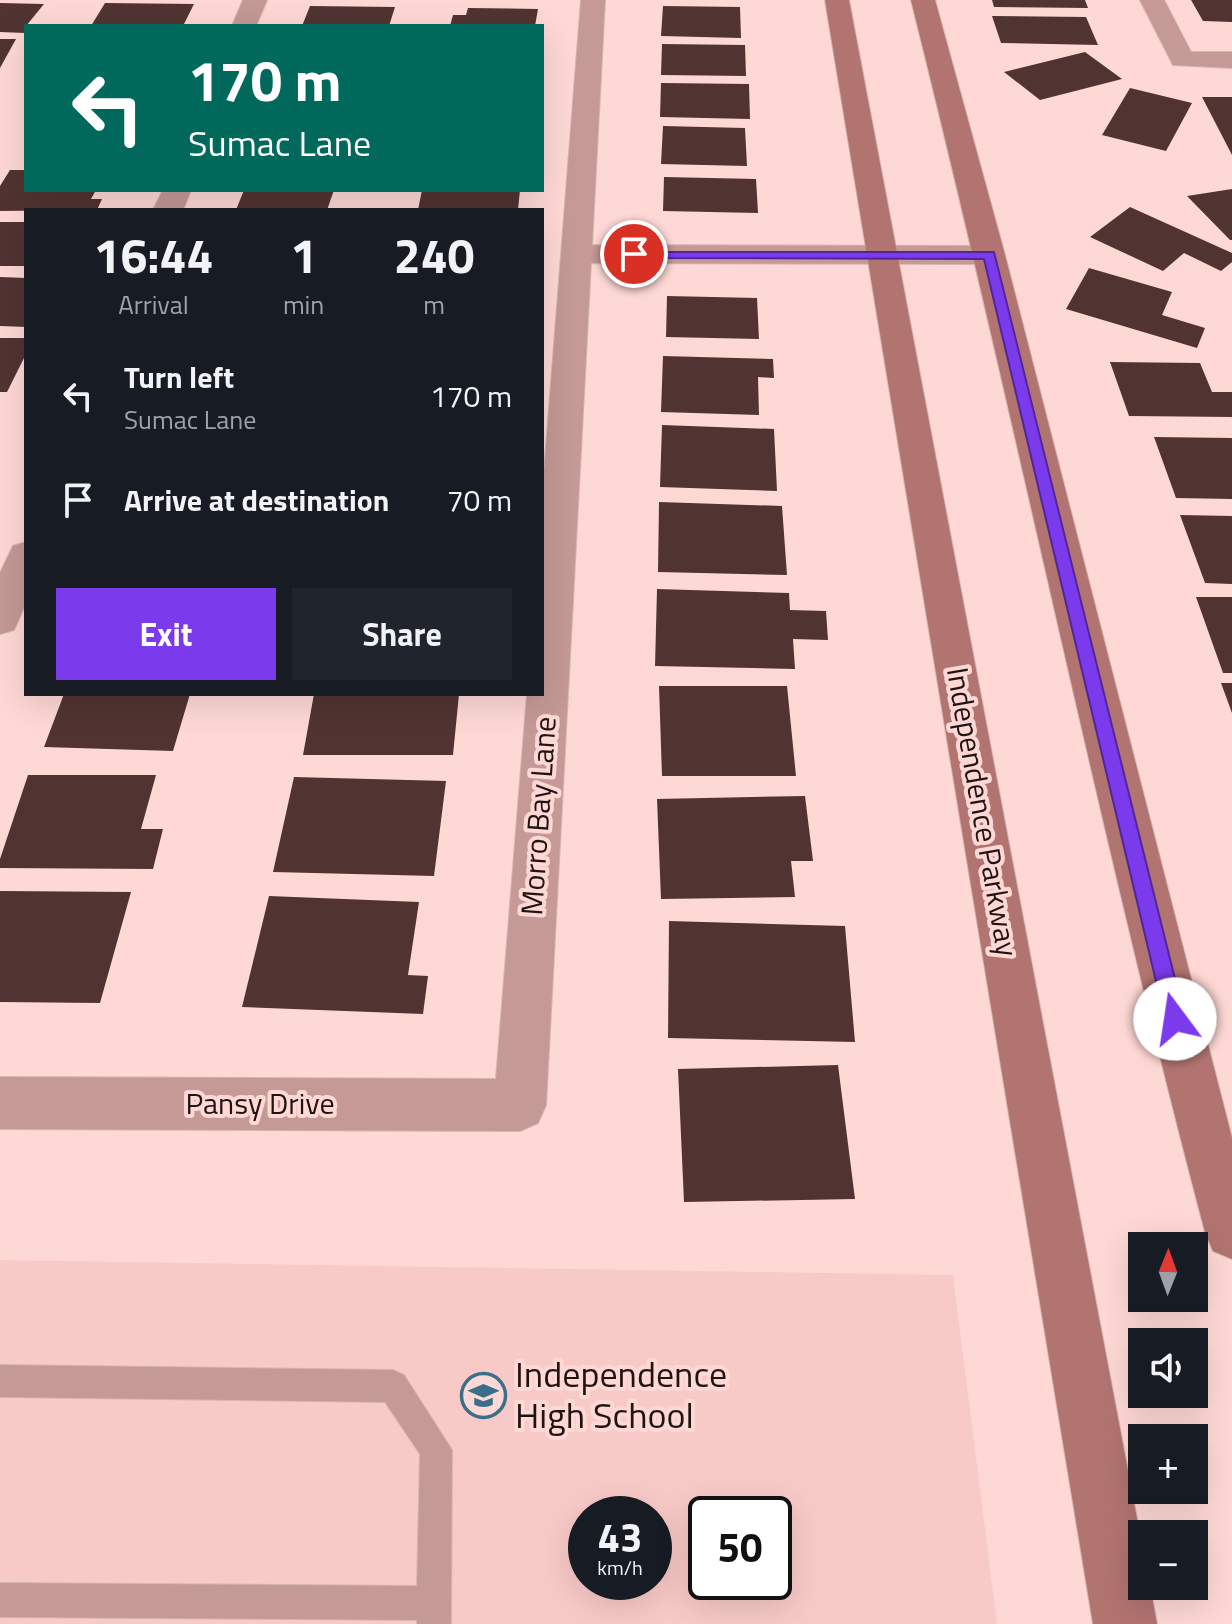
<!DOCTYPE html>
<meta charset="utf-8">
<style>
:root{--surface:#171b24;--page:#20242c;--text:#f1f3f6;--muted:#9ea1a6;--accent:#7c3aed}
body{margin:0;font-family:"Titillium Web",sans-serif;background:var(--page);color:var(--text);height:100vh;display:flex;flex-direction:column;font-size:30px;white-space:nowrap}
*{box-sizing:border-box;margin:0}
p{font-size:26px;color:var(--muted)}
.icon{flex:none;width:44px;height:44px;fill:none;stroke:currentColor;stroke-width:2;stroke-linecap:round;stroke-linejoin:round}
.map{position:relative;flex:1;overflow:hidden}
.sheet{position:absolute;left:24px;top:208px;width:520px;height:488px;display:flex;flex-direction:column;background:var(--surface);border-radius:0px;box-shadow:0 8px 32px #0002}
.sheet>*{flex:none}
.top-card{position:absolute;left:24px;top:24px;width:520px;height:168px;border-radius:0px;box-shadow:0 8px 32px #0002;background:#00695c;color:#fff;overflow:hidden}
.needle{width:52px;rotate:1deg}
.buttons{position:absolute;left:1128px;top:1232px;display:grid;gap:16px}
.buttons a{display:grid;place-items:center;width:80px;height:80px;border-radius:0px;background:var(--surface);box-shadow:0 8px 32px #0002;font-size:40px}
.speed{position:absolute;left:568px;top:1496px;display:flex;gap:16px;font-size:40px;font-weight:700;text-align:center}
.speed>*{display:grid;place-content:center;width:104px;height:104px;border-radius:50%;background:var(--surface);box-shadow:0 8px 32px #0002;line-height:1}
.speed small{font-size:20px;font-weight:400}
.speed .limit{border:4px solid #111;border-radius:12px;background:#fff;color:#111}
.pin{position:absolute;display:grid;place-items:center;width:68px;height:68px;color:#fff;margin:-34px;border:4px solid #fff;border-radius:50%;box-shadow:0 2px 8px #0007}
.me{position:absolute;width:88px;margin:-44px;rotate:346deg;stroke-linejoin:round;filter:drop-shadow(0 0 6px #0008)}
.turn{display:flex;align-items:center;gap:28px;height:168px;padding:0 32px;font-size:36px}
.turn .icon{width:104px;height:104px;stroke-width:2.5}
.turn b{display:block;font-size:56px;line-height:68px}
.eta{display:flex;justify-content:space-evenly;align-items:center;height:136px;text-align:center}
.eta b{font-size:48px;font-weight:700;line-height:56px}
.cta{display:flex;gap:16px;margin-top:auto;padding:16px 32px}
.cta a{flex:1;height:92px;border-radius:0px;background:var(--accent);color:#fff;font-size:32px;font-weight:700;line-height:92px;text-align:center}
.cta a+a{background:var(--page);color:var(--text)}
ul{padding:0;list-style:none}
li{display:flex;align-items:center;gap:24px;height:104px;padding:0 32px}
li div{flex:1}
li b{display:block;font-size:30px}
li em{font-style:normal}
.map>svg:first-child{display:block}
.built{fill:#f8cac7;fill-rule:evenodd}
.building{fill:#513432}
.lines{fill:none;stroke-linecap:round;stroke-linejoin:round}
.service-casing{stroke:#d6b5b2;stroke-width:2}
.minor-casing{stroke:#d6b5b2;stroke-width:2}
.secondary-casing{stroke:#d6b5b2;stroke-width:2}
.service{fill:#c49996;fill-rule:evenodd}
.minor{fill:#c49996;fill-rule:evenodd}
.secondary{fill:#b27471;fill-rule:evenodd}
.route{fill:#7c3aed;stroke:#51269a;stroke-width:2}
.labels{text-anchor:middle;stroke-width:8;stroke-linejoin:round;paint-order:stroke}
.street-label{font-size:30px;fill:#201312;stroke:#fed8d5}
.near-poi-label{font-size:36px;fill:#201312;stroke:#fed8d5;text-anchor:start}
</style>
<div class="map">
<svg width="1232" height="1624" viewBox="0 0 1232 1624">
<rect width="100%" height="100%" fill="#fed8d5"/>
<path class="built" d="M 0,1260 L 953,1275 L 997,1624 L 0,1624 ZM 586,1514 L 654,1514 L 654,1582 L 586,1582 ZM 706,1514 L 774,1514 L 774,1582 L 706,1582 Z"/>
<path class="building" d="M 992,0 L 1085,0 L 1088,8 L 994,7 Z
M 1191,0 L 1232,0 L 1232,22 L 1203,21 Z
M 0,3 L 44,4 L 26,26 L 25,33 L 0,32 Z
M 105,3 L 194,4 L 183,26 L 91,26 Z
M 310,6 L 395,7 L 389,26 L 302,26 Z
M 663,6 L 740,7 L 741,38 L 661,36 Z
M 468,8 L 538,9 L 535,26 L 450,26 L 453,15 L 466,15 Z
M 992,16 L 1086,17 L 1098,45 L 1001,43 Z
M 0,39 L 16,39 L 0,68 Z
M 662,44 L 745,45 L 746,76 L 661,75 Z
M 1085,52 L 1122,79 L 1040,100 L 1004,72 Z
M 661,83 L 749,84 L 750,119 L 660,117 Z
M 1130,88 L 1192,103 L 1166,151 L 1102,135 Z
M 1202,97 L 1232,97 L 1232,155 Z
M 663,126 L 745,128 L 747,166 L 661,164 Z
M 10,170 L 26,170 L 26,190 L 96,190 L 91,199 L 102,199 L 97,210 L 0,211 L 0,186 Z
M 664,177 L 756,179 L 758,213 L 663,211 Z
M 1232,189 L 1232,240 L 1230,240 L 1187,196 Z
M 244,190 L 334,190 L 327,210 L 236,210 Z
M 422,190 L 520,190 L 518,210 L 418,210 Z
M 1130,207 L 1232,253 L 1232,262 L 1221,271 L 1184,253 L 1163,271 L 1090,237 Z
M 0,222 L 26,222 L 26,266 L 0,266 Z
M 1089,268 L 1172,292 L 1162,315 L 1205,328 L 1197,348 L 1066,309 Z
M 0,277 L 26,278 L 26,327 L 0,326 Z
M 667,296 L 757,298 L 759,339 L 666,337 Z
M 0,338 L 26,338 L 26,354 L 7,392 L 0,392 Z
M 663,356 L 773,359 L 774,378 L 758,377 L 759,415 L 661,412 Z
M 1110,362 L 1200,363 L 1212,392 L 1232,392 L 1232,417 L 1129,416 Z
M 662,425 L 774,429 L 777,491 L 660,487 Z
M 1154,437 L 1232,438 L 1232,499 L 1176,498 Z
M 659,502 L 782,506 L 787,575 L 658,572 Z
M 1180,515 L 1232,516 L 1232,584 L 1205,583 Z
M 657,589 L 789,593 L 790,610 L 826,611 L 828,640 L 793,639 L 795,669 L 655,666 Z
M 1196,597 L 1232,597 L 1232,673 L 1223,673 Z
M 1221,683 L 1232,683 L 1232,713 Z
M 659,686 L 787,686 L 796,776 L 662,776 Z
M 64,694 L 190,694 L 173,751 L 44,747 Z
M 314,694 L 459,694 L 453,755 L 303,755 Z
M 28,775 L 156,775 L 141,829 L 163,829 L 153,869 L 0,868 L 0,859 Z
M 294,777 L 446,781 L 434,876 L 273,872 Z
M 805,796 L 813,861 L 791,861 L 795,897 L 661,899 L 657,799 Z
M 0,891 L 131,892 L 100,1003 L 0,1002 Z
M 269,896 L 419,902 L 408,975 L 428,976 L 423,1014 L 242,1007 Z
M 669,921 L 845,926 L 855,1042 L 668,1038 Z
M 838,1065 L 855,1199 L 684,1202 L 678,1069 Z"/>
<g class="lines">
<defs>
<path id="service" d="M 0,1365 L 393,1370 L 404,1375 L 452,1450 L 451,1624 L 417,1624 L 417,1620 L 0,1617 L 0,1583 L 417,1586 L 420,1454 L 385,1402 L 0,1397 Z"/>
<path id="minor" d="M 243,0 L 267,0 L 256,26 L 232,26 Z
M 581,0 L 605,0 L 592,245 L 990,246 L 1001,249 L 1005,255 L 1001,261 L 990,264 L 591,263 L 546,1105 L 538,1123 L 520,1131 L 0,1129 L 0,1077 L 496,1079 L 527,694 L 542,694 L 542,498 Z
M 1140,0 L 1164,0 L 1191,52 L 1232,52 L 1232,68 L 1173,65 Z
M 163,190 L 191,190 L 183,210 L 153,210 Z
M 26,542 L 26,603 L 14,630 L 0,634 L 0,573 L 13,546 Z"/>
<path id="secondary" d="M 825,0 L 849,0 L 1142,1545 L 1142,1586 L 1150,1586 L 1157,1624 L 1093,1624 Z
M 911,0 L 935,0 L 1005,255 L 1232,1138 L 1232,1259 L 1213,1251 L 1205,1232 C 1097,824 1014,410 911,0 Z"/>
</defs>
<use href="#service" class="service-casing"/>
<use href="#minor" class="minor-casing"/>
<use href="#secondary" class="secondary-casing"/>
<use href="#service" class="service"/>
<use href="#minor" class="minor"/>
<use href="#secondary" class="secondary"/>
</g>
<path class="route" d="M 630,252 L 994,252 L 1185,1019 L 1182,1026 L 1175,1029 L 1168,1026 L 1165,1019 L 984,259 L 634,258 L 628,254 Z"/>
<defs>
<symbol id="school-ring" viewBox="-11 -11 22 22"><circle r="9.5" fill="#fed8d5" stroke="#396f8a" stroke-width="1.5"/><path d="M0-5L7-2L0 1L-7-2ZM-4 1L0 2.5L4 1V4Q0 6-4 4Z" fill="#396f8a"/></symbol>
</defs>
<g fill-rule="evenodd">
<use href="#school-ring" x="458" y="1370" width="51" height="51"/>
</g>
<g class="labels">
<g class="street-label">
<text transform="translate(982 812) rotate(80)" y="10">Independence Parkway</text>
<text transform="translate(539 816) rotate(-86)" y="10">Morro Bay Lane</text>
<text x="260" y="1114">Pansy Drive</text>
</g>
<g class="near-poi-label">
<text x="515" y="1387">Independence<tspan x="515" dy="41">High School</tspan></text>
</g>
</g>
</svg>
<div class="buttons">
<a><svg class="needle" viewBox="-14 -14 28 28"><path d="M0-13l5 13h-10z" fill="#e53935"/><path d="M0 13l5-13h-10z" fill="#9ea1a6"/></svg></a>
<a><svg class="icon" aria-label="sound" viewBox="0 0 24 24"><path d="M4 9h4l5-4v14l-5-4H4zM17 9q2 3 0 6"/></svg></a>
<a>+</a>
<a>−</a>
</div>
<div class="speed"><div>43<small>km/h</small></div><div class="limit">50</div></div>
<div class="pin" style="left:634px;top:254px;background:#d93025"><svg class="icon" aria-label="arrive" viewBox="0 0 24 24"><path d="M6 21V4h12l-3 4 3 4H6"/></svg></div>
<svg class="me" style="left:1175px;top:1019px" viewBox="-20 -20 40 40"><circle r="19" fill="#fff"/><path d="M0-13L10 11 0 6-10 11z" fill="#7c3aed"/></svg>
<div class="top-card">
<div class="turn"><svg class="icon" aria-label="left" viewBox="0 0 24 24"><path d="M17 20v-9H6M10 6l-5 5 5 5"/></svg><div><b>170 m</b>Sumac Lane</div></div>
</div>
<section class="sheet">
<div class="eta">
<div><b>16:44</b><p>Arrival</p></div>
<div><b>1</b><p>min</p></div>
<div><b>240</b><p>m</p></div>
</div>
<ul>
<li><svg class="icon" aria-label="left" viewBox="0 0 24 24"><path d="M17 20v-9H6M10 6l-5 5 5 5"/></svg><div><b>Turn left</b><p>Sumac Lane</p></div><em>170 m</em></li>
<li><svg class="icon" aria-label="arrive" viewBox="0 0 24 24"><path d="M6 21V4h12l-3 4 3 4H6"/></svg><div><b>Arrive at destination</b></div><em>70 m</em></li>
</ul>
<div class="cta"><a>Exit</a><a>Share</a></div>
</section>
</div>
